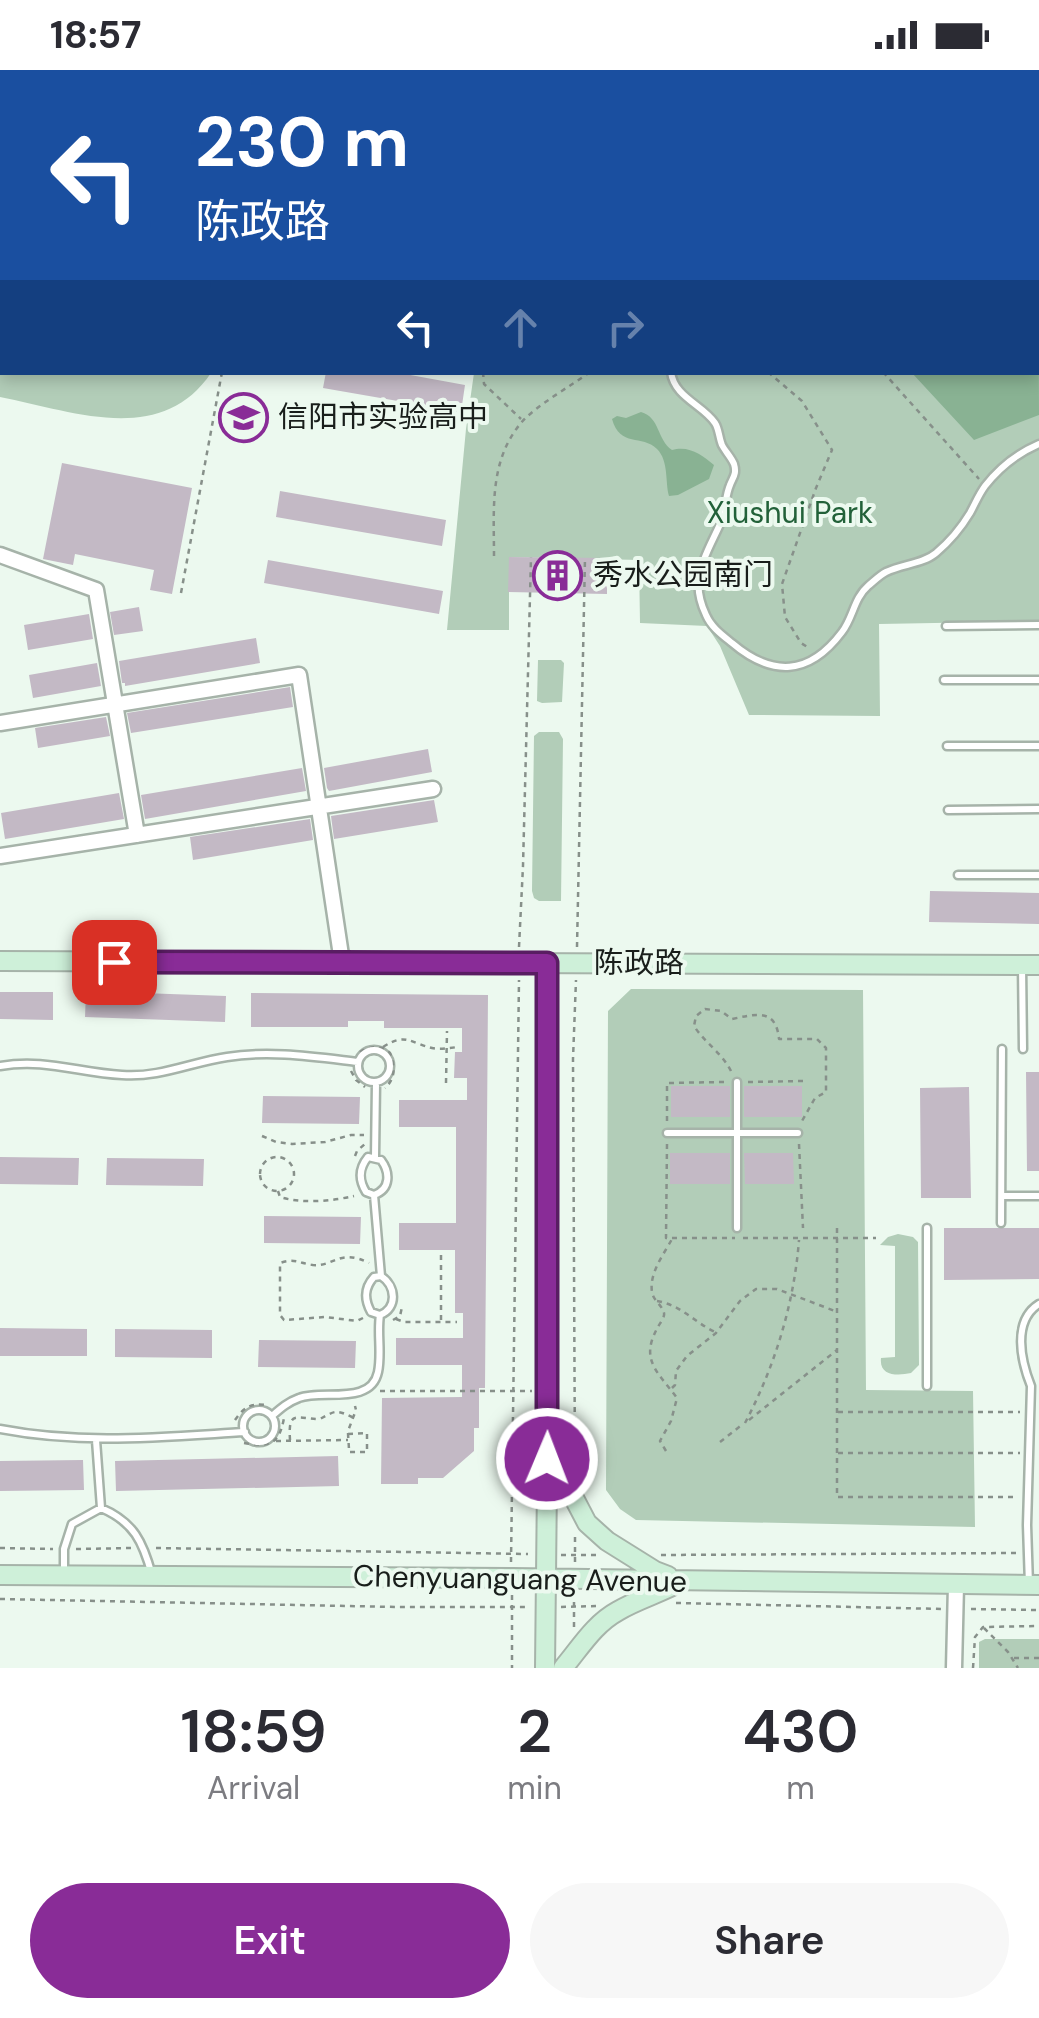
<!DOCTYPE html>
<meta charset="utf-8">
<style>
:root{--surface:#fff;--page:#f7f7f7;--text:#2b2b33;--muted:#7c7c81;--accent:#892c97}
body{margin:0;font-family:"DM Sans","Noto Sans SC",sans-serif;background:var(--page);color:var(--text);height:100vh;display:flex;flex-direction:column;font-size:38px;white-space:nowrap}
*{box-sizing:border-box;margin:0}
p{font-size:32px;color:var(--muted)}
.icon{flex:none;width:55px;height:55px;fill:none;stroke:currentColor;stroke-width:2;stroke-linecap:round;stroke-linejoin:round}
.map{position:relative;height:1598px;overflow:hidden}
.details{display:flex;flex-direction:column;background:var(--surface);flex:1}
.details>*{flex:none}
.banner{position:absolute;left:0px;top:0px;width:1040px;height:305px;box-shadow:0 5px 15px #0003;background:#1a4fa0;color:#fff;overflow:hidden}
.pin{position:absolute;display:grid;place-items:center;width:85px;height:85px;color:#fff;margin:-42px;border-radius:20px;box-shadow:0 5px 15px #0006}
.me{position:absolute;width:110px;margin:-55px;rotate:1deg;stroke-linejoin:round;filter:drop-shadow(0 0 8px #0008)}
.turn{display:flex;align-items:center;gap:35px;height:210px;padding:0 30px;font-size:45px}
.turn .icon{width:130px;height:130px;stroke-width:2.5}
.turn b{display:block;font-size:70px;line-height:85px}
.lanes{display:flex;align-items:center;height:95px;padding:0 30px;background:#0003;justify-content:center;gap:50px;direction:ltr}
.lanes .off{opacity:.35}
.eta{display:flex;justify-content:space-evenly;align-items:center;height:170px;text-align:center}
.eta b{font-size:60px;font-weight:600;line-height:70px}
.cta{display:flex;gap:20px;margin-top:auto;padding:20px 30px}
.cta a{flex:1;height:115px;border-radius:60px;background:var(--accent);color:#fff;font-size:40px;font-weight:600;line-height:115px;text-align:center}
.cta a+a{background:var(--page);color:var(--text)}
.status{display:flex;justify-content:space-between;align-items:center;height:70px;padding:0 50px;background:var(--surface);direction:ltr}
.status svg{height:28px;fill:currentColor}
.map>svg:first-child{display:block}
.green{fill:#b2cdb8}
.water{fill:#89b293}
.building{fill:#c3b9c5}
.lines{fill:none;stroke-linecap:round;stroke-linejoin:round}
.lane-casing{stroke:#a6b3a9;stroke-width:11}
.street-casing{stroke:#a6b3a9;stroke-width:19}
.secondary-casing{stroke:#a6b3a9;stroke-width:22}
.path{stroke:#87908a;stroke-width:2.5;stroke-dasharray:5 5;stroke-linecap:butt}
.lane{stroke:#fff;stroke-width:6}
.street{stroke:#fff;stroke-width:14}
.secondary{stroke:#cef0d9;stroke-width:18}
.route-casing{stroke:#591d62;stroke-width:25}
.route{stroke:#892c97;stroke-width:18}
.labels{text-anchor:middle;stroke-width:8;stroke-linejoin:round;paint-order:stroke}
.poi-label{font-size:30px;fill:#191e1b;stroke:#ecf9ef;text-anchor:start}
.park-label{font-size:30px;fill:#226139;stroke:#ecf9ef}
.street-label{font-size:30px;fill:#191e1b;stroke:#ecf9ef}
</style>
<div class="status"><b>18:57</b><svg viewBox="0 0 49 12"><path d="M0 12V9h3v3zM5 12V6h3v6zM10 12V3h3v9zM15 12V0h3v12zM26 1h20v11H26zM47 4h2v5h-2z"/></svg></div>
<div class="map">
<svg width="1039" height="1598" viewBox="0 0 1039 1598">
<rect width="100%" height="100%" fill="#ecf9ef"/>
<path class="green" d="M 474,0 L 1039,0 L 1039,551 L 879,554 L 880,646 L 749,645 L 720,576 L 707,556 L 640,553 L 639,490 L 509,487 L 509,560 L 447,560 L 466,359 L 474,303 L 1038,302 L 1038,2 L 476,2 Z
M 0,124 L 2,124 L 2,302 L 211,303 C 161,377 72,341 0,327 Z
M 538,590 L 561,590 L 564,593 L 562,632 L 542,633 L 537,631 Z
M 539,662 L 559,662 L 563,669 L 561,831 L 539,831 L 534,828 L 532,821 L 534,666 Z
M 631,919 L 863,920 L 866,1320 L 973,1321 L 975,1457 L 636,1450 L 620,1439 L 606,1420 L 608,941 Z
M 898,1164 L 913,1167 L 918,1172 L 919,1295 L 911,1303 C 897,1306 879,1306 881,1288 L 895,1287 L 895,1176 L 880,1175 L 888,1167 Z
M 985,1569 L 1039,1569 L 1039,1598 L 979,1598 L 979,1572 Z"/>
<path class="water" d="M 539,0 L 1039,0 L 1039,37 L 1038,38 L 1038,2 L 541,2 Z
M 1038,47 L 1039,345 L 974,370 L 912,303 L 1038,302 Z
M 641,342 C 660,347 657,370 672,380 C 689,375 702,385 714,395 L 709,409 L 678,425 L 669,426 C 665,412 669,391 657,379 C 642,364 620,378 612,349 L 617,346 L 626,348 Z"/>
<path class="building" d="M 326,302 L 394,302 L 465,315 L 461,342 L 323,318 Z
M 62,393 L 192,418 L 172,524 L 150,520 L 154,500 L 75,484 L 73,495 L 43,489 Z
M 280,421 L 446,450 L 442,476 L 276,447 Z
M 509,487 L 607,488 L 607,524 L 508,522 Z
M 268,490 L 443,521 L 439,544 L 264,513 Z
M 139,537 L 143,561 L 114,565 L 110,542 Z
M 89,544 L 93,569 L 28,580 L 24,555 Z
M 256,568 L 260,593 L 125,616 L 125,613 L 122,613 L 119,591 Z
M 97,593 L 101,616 L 33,628 L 29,605 Z
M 290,617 L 293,637 L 131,663 L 127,643 Z
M 106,647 L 110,666 L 38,678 L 35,658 Z
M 428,679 L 432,702 L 329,721 L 327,718 L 324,698 Z
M 302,698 L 306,721 L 145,749 L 141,725 Z
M 119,723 L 124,749 L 5,769 L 1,743 Z
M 434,730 L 438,752 L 334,769 L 331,746 Z
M 310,749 L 313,770 L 193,790 L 190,767 Z
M 930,821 L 1039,823 L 1039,854 L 929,852 Z
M 86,921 L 226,926 L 225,952 L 85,947 Z
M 0,922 L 53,922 L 53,950 L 0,949 Z
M 251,923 L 488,925 L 485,1318 L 479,1318 L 479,1358 L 474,1358 L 474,1381 L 443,1408 L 418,1408 L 418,1414 L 381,1414 L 382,1328 L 462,1327 L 462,1295 L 396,1295 L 396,1268 L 463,1268 L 463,1243 L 455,1243 L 455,1180 L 399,1180 L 399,1153 L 456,1153 L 456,1057 L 399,1057 L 399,1030 L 467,1030 L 467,1008 L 454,1008 L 455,982 L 462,982 L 462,958 L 384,958 L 384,951 L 348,951 L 348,957 L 251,957 Z
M 1026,1002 L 1039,1002 L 1039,1101 L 1027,1101 Z
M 671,1016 L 730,1016 L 730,1047 L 671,1047 Z
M 744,1016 L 802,1016 L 802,1047 L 744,1047 Z
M 969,1017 L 971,1128 L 921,1128 L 920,1018 Z
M 263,1026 L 360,1027 L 359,1054 L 262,1053 Z
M 670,1083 L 730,1083 L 730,1114 L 670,1114 Z
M 744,1083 L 793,1083 L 794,1114 L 745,1114 Z
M 0,1087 L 79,1088 L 78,1115 L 0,1114 Z
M 107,1088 L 204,1089 L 203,1116 L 106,1115 Z
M 264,1146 L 361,1147 L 360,1174 L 264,1173 Z
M 944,1158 L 1039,1158 L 1039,1209 L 944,1210 Z
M 0,1258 L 87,1259 L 87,1286 L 0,1286 Z
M 115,1259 L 212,1260 L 212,1288 L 115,1287 Z
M 259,1270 L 356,1271 L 355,1298 L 258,1297 Z
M 338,1386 L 339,1416 L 116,1421 L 115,1391 Z
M 83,1390 L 84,1420 L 0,1421 L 0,1391 Z"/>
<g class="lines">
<defs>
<path id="lane" d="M 495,0 L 497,2
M 0,10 L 2,10
M 671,302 C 674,327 703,335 715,353 C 719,359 719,368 722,375 C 725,381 731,387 734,394 C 737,404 733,407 730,415 C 725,426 726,440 721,452 C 706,486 688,508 706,545 C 711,557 722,565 732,573 C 772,607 809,606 842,562 C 853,548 854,528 868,516 C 874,511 880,505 886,502 C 902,494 923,494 936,483 C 949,472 961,458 970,443 C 975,434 979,424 985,416 C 999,398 1018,383 1039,374
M 946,556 L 1039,555
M 944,610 L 1039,610
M 947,676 L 1039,676
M 948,740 L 1039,739
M 958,805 L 1039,805
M 1022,896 L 1023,979
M358 996a16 16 0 1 1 32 0a16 16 0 1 1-32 0Z
M 0,996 C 45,988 79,1003 122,1005 C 159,1008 192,992 227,987 C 270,980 315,987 358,992
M 667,1063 L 798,1063
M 368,1087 L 381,1090 C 390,1102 391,1119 374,1125 L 366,1122 C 358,1109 359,1098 368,1087 Z
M 375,1087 L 376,1013
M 374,1125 L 381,1206
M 1002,1126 L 1039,1126
M 1001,1153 L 1002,979
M 737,1158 L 737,1012
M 381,1206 C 396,1216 398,1238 380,1245 L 371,1242 C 364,1229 364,1218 374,1207 Z
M 927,1316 L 927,1158
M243 1356a16 16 0 1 1 32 0a16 16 0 1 1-32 0Z
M 272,1346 C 281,1338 288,1332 299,1328 C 322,1319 371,1336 378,1302 C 382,1283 377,1263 380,1245
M 0,1359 C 83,1375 161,1367 245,1362
M 96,1370 L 101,1438
M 64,1503 L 64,1479 L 72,1454 L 101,1438 C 134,1452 143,1472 152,1505
M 1029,1515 L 1027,1455 L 1031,1316 C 1021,1291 1012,1251 1039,1234"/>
<path id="street" d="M 327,2 L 327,0
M 0,485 L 96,520 L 137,765
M 0,653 L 299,605 L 342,892
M 0,786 L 433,719
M 954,1598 L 956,1515"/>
<path id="secondary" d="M 0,891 L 1039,895
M 547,1389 L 575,1430 L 587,1453 L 607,1471 L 655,1501 L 668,1506
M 0,1505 L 512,1508 L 1039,1515
M 545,1598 L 548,1321 L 547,893
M 563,1598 C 580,1578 594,1554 618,1541 C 638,1529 661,1523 682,1511"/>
</defs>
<use href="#lane" class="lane-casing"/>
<use href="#street" class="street-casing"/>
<use href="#secondary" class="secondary-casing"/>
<path class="path" d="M 279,2 L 279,0
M 1038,45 L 1039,45
M 483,302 L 484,314 L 521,349
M 768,302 L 802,331 L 832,380 L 816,418 L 782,514 L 785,547 L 801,573 L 809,578
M 883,302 L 979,409
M 494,486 C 494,439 489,391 521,353 C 535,336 571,316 590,302
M 181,523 L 222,302
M 519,877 L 523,796 L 531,487
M 577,877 L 585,488
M 383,977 C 406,962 410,973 432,978 C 440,980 449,978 458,977
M 360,982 C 370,976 382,975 390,983 C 395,996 396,1008 385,1018
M 351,1001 L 356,1010 L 365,1017
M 731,1001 C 722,983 705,973 694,956 L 696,946 L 705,939 L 721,941 L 732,949 C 756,944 776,938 779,969 L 817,969 L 826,978 L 826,1022 L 815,1028 L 802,1051
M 748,1012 L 804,1011
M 446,1013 L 447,961
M 667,1051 L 667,1013 L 725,1012
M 262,1066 L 276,1072 L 292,1074 L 325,1072 L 351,1065 L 364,1065
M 667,1074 L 666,1168 L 735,1168
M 799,1074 L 803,1158
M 355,1086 L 357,1081 L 366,1073
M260 1104a17 17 0 1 1 34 0a17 17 0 1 1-34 0Z
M 278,1121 L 280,1127 C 302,1134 332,1131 354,1126
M 837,1158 L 837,1427 L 1017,1427
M 743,1168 L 876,1168
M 441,1185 L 441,1252
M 657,1231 C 681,1235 694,1252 715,1262
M 363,1248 L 357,1251 L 325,1247 L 284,1250 L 280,1245 L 280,1193 C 294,1188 299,1193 313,1195 C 334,1197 339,1178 369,1193
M 396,1249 L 404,1252 L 457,1252
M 393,1250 L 400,1246 L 402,1237
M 672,1318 L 675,1315 L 676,1301 L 687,1286 L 716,1263 L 740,1231 L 756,1219 L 777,1219 L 835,1241
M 380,1321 L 532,1321
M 838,1342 L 1020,1342
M 235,1350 C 244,1337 251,1333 266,1335
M 749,1350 L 837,1280
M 745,1353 C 775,1296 794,1234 799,1170
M 348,1364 L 367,1363 L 367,1382 L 349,1382 C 349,1375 348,1368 348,1361 L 356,1340 L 355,1336
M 290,1370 C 288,1339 296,1349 320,1349 C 335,1341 335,1339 352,1347
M 276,1371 L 348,1370
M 720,1372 L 743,1354
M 244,1373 C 270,1377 279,1375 284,1348
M 666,1381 L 660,1371 L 671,1351 L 677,1328 C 658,1302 639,1290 658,1257 C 660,1253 665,1247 664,1243 C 662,1235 653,1230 652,1222 C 649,1203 664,1184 672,1169
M 838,1383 L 1020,1383
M 575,1402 L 573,989 L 576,910
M 0,1478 L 53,1479
M 156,1478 L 528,1484
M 76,1479 L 133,1478
M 561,1485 L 598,1485
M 661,1485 L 1018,1483
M 511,1492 L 519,910
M 575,1492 L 575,1465
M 512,1525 L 512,1598
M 0,1529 L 398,1537 L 528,1537
M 676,1533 L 943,1539
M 561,1537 L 598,1536
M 971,1539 L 1039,1540
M 574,1557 L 574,1525
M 984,1558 L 1008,1582 L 1018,1598
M 1014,1588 L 1039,1588
M 973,1598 L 975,1567 L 983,1557 L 1039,1556"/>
<use href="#lane" class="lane"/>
<use href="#street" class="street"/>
<use href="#secondary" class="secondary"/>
</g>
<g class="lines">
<defs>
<path id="route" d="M 114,892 L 547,893 L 547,1389"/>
</defs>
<use href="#route" class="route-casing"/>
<use href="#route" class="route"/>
</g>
<defs>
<symbol id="school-ring" viewBox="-11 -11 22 22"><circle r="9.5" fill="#ecf9ef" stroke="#892c97" stroke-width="1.5"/><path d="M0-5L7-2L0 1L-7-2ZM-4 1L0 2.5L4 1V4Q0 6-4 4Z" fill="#892c97"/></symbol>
<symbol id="building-ring" viewBox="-11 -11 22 22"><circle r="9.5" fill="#ecf9ef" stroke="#892c97" stroke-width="1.5"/><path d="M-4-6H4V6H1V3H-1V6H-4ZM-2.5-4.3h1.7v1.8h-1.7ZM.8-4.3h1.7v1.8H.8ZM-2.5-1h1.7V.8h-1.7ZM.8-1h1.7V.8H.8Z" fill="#892c97"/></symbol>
</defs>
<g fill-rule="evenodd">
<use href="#school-ring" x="216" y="320" width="55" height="55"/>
<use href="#building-ring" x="530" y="478" width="55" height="55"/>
</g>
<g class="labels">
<g class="poi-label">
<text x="278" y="357">信阳市实验高中</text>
<text x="593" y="515">秀水公园南门</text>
</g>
<g class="park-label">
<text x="790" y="453">Xiushui Park</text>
</g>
<g class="street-label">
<text x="639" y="903">陈政路</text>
<text transform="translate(520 1509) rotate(1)" y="10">Chenyuanguang Avenue</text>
</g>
</g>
</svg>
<div class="pin" style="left:114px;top:892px;background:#d93025"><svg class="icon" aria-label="arrive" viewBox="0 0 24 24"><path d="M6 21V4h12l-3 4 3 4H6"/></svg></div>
<svg class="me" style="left:547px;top:1389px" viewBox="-20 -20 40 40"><circle r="17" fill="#892c97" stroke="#fff" stroke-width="3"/><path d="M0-11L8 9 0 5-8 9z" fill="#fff"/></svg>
<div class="banner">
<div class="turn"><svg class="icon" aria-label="left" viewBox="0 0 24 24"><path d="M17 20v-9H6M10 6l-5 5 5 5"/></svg><div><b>230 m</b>陈政路</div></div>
<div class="lanes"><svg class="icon" aria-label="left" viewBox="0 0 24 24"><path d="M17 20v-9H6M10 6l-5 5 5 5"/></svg><svg class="icon off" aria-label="ahead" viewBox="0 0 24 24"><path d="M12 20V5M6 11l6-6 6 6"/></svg><svg class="icon off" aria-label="right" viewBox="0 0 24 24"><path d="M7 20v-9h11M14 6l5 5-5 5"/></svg></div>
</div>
</div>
<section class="details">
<div class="eta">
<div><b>18:59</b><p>Arrival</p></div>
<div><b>2</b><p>min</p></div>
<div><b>430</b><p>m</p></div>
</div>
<div class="cta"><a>Exit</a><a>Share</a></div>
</section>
